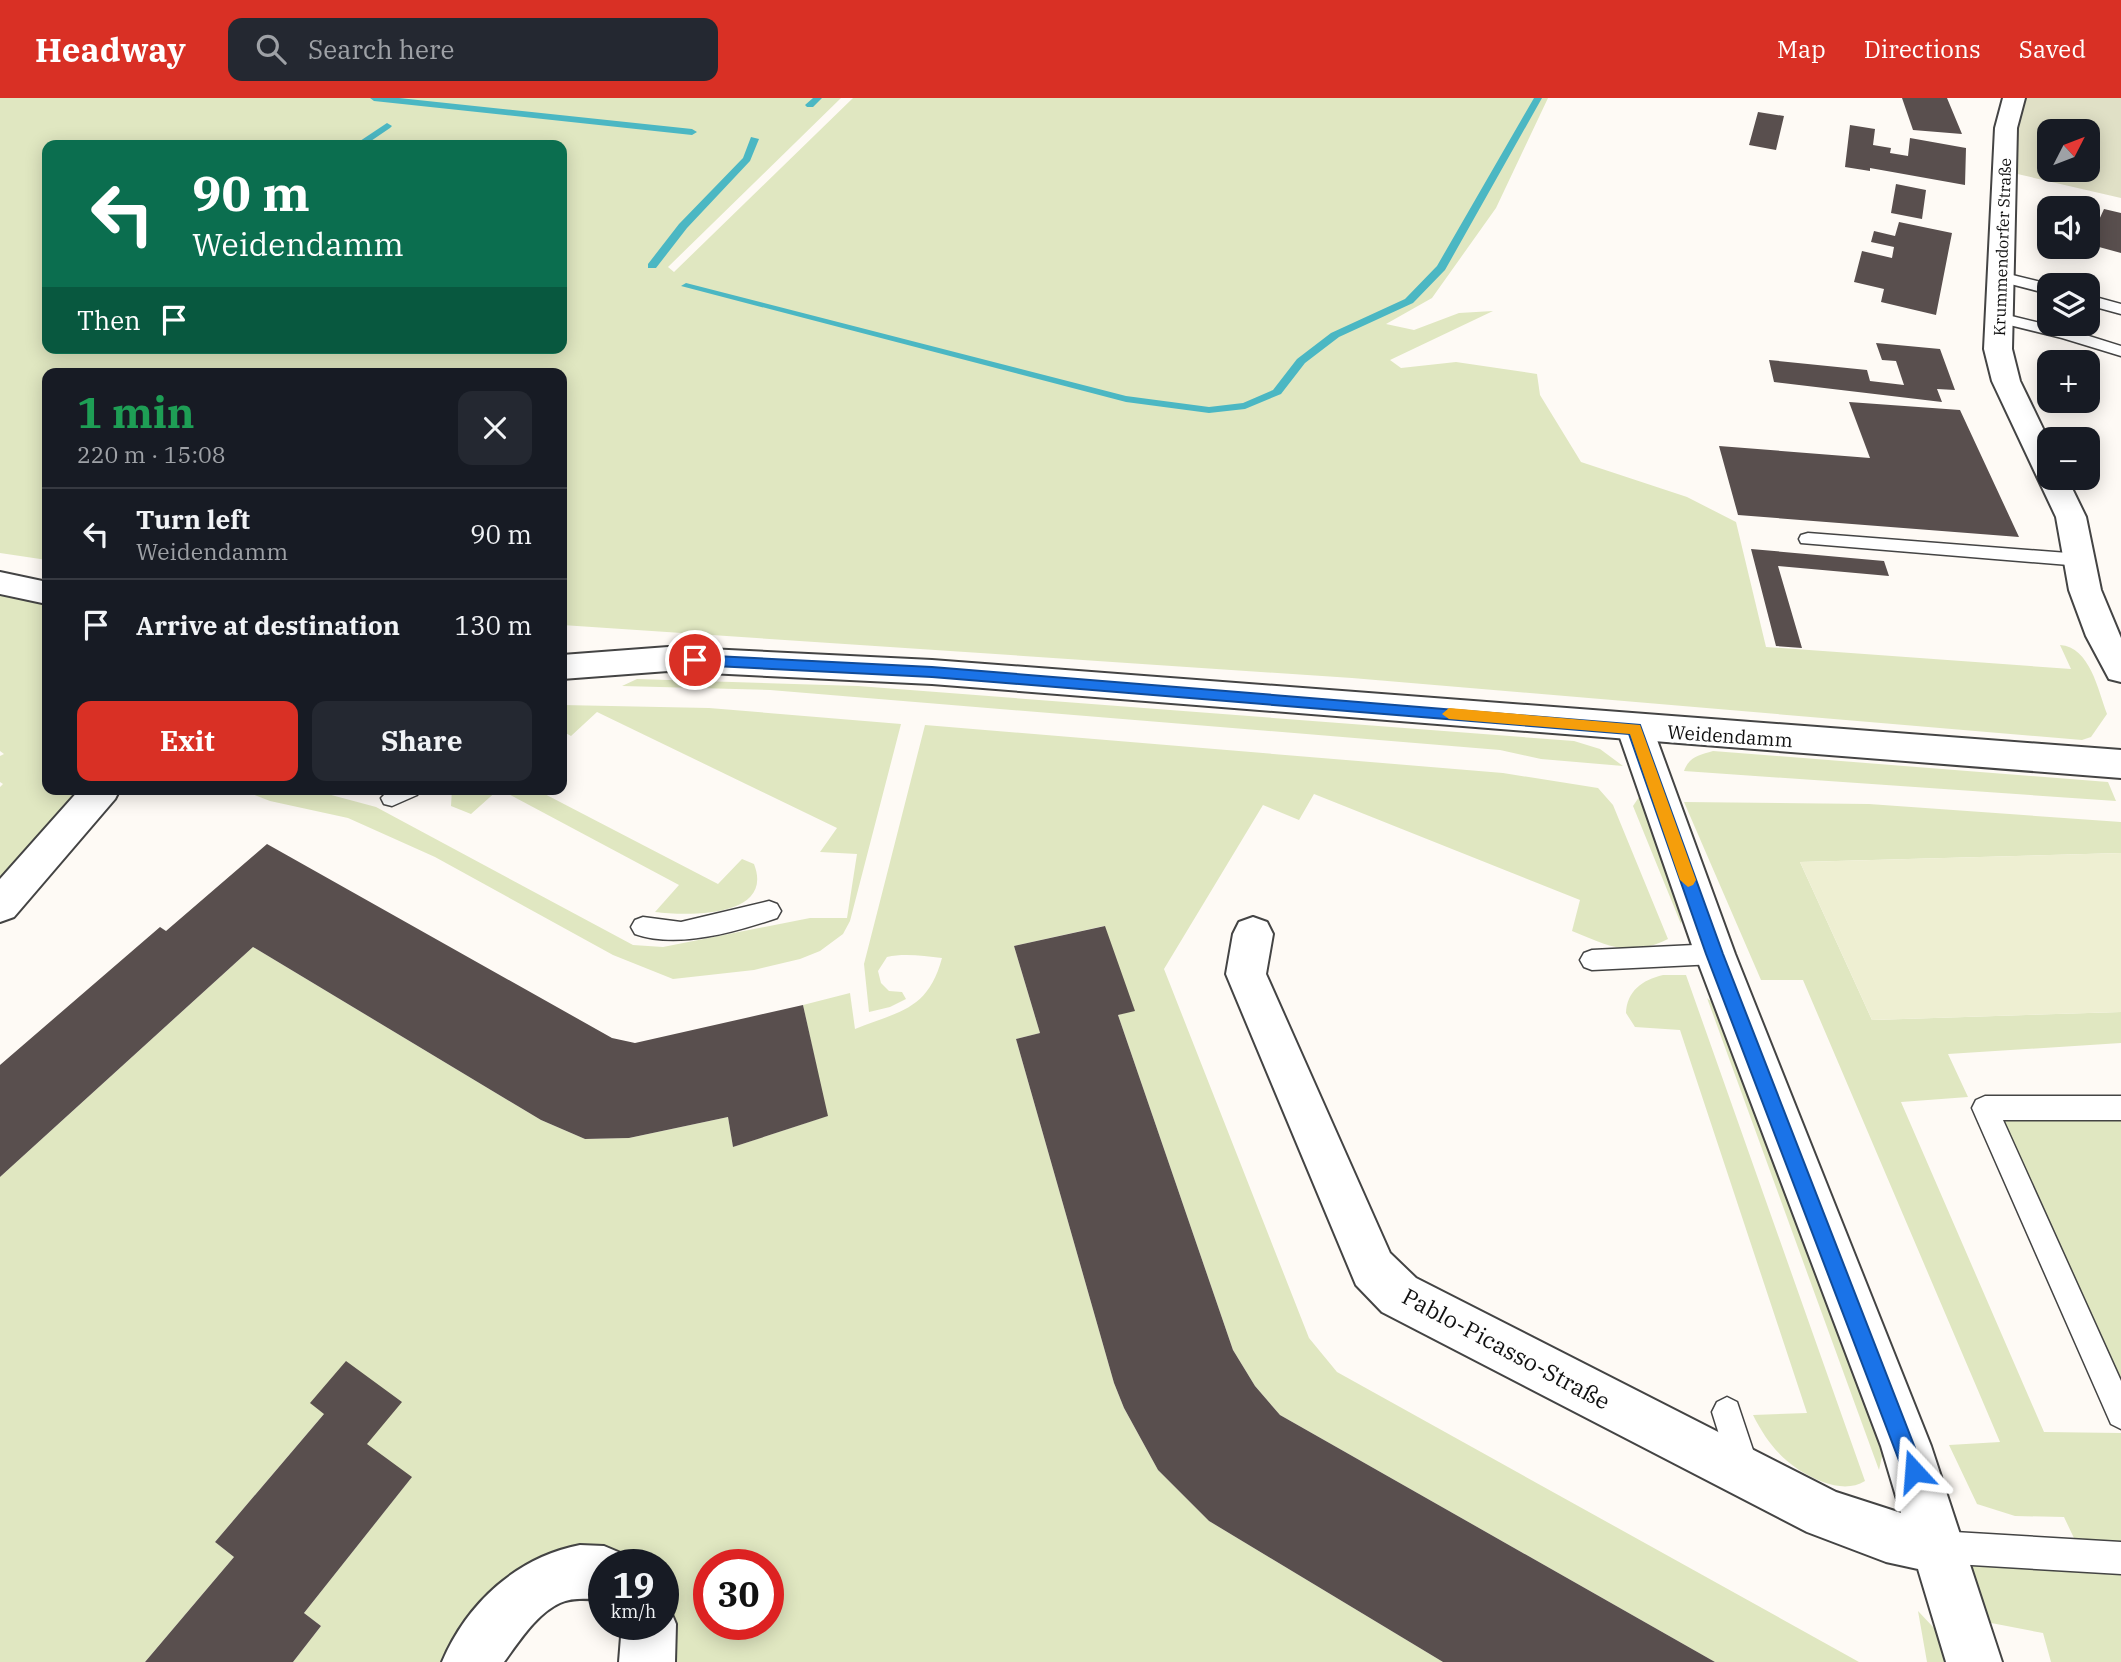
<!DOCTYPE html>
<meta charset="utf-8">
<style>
:root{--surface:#171b24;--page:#242831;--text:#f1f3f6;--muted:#9ea1a6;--line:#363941;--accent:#d93025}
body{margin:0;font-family:"IBM Plex Serif",serif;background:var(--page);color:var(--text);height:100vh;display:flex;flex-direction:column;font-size:26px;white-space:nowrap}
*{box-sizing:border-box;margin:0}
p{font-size:23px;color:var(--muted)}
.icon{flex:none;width:38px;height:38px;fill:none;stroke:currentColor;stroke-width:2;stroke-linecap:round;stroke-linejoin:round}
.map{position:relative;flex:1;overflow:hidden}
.panel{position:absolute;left:42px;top:270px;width:525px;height:427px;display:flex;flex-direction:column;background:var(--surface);border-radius:14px;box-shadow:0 4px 18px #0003}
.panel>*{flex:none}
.hud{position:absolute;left:42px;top:42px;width:525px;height:214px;border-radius:14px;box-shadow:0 4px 18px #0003;background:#0b6e4f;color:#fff;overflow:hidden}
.needle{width:46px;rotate:48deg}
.buttons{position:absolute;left:2037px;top:21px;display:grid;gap:14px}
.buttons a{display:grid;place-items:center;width:63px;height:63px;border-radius:14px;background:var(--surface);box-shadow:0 4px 18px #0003;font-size:35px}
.speed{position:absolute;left:588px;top:1451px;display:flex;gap:14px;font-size:35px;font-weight:700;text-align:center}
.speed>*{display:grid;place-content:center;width:91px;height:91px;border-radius:50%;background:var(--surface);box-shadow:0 4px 18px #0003;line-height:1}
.speed small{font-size:18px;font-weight:400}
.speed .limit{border:10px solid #d22;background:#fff;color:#111}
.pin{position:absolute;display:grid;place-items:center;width:60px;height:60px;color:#fff;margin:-30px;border:4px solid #fff;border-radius:50%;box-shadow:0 2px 7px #0007}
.me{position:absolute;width:77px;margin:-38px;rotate:341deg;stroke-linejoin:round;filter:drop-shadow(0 0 5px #0008)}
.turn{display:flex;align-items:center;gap:24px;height:147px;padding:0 35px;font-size:32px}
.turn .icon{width:91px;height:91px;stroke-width:2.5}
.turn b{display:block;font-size:49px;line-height:60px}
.then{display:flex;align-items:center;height:66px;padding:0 35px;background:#0003;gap:14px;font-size:26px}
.round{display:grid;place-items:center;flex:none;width:74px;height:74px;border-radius:14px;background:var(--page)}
.head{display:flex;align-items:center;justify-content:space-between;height:119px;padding:0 35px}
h1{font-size:42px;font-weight:800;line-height:52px;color:#1e9e55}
.action{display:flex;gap:14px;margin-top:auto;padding:14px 35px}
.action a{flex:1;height:80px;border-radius:14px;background:var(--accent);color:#fff;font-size:28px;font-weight:800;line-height:80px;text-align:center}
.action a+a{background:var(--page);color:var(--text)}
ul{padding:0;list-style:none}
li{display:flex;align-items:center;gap:21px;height:91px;padding:0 35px;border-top:2px solid var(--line)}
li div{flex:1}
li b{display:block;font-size:26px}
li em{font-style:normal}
header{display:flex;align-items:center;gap:42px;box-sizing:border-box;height:98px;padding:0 35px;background:var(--accent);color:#fff}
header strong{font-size:33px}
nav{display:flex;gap:38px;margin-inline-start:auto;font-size:24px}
.search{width:490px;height:63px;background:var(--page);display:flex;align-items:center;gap:18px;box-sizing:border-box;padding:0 24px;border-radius:14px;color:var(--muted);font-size:26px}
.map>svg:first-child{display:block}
.green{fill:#e0e7c1;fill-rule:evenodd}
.cemetery{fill:#e0e0c6;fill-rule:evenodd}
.pitch{fill:#eeefd2}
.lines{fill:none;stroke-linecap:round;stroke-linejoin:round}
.stream{fill:#4bb7c3;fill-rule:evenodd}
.building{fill:#594f4e}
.service-casing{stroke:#444;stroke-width:3}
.minor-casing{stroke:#444;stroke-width:4}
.tertiary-casing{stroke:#444;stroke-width:4}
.service{fill:#fff;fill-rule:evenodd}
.minor{fill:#fff;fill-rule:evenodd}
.tertiary{fill:#fff;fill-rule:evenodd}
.route{fill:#1a73e8;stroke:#114b97;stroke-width:2}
.slow{fill:#f59e0b}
.labels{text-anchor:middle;stroke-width:7;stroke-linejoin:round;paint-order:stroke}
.far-street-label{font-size:16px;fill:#111;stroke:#fff}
.street-label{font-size:19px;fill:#111;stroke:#fff}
.near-street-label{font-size:23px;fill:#111;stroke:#fff}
</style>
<header>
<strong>Headway</strong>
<div class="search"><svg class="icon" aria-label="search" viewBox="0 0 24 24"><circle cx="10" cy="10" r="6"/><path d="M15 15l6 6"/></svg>Search here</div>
<nav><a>Map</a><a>Directions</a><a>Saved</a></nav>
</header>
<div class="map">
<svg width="2121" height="1564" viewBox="0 0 2121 1564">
<rect width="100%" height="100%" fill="#fefaf5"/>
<path class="green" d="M 0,0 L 841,0 L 668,169 L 674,174 L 853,0 L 1548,0 L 1496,110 L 1432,200 L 1386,226 L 1414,232 L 1459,215 L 1493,213 L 1390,262 L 1401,270 L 1456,264 L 1537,276 L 1540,297 L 1581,364 L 1687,399 L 1736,424 L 1766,549 L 2071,571 L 2060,547 C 2090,549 2098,592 2107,616 L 2091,639 L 2082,642 L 1352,580 L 562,527 L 562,275 L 47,275 L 47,462 L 0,455 ZM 47,47 L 562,47 L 562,250 L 47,250 Z
M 0,485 L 47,495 L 47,691 L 102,691 L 0,808 L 0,689 L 3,686 L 0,684 L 0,658 L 4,656 L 0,653 Z
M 637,581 L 858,588 L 1574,643 L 1600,651 L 1623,668 L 1541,661 L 1500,652 L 770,592 L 622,588 Z
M 562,607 L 709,610 L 901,626 L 850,823 L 843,836 L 820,853 L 800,861 L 754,872 L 673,881 L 613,857 L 435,759 L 348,720 L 270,703 L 239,691 L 309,691 L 376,709 L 633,847 L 663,849 L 810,820 L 847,820 L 857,756 L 820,754 L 837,730 L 597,614 L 571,638 L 562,633 Z
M 925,627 L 1503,675 L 1598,690 L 1613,707 L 1668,841 C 1629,860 1609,848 1572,833 L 1580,802 L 1314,696 L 1299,722 L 1263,707 L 1164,871 L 1309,1240 L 1337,1274 L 1859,1564 L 1715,1564 L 1280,1317 L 1255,1288 L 1233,1252 L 1118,917 L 1134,912 L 1104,828 L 1014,848 L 1040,935 L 1016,941 L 1114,1285 L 1124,1310 L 1158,1372 L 1209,1423 L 1443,1564 L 647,1564 L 663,1526 L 663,1466 L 604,1466 L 602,1474 L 470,1564 L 293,1564 L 321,1528 L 304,1515 L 411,1380 L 324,1316 L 215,1444 L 234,1459 L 145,1564 L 0,1564 L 0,1079 L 253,849 L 541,1022 L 585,1041 L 629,1040 L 728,1019 L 733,1049 L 827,1018 L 803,907 L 850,895 L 855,931 C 900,913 928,912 942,860 C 924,858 904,855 887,859 L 878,873 L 881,885 L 889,893 L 902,894 L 906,901 L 890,909 L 869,914 L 864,866 ZM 709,1466 L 768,1466 L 768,1526 L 709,1526 Z
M 1713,653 L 2108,684 L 2116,703 L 1684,673 C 1689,659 1699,657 1713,653 Z
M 452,691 L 535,691 L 718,786 L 742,761 L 754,766 C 775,820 688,818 655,814 L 679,787 L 499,691 L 471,716 L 451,708 Z
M 1641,696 L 1684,806 L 1681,826 L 1633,708 Z
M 1684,704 L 1869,706 L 2121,724 L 2121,755 L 1800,764 L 1872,922 L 2121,914 L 2121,945 L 1948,956 L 1968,999 L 1901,1004 L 2044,1334 L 2121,1335 L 2121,1564 L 2051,1564 L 2043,1535 L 1960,1519 L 1938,1449 L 2082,1457 L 2064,1419 L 2015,1418 L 1977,1406 L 1949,1347 L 2000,1344 L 1803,882 L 1761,882 Z
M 1663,877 L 1686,877 L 1865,1383 C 1852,1391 1837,1389 1823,1384 C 1789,1371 1769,1349 1753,1317 L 1807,1315 L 1680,932 L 1635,929 L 1626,915 C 1627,893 1642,882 1663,877 Z
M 1707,900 L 1718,909 L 1883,1354 L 1879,1372 Z
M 1985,1010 L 2121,1010 L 2121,1309 Z
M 1918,1513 L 1950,1547 L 1953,1564 L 1927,1564 Z"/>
<path class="cemetery" d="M 2023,0 L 2121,0 L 2121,100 L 2013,75 ZM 2049,33 L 2088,33 L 2088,72 L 2049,72 Z"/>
<path class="pitch" d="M 2121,755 L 2121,914 L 1872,922 L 1800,764 Z"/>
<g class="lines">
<path class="stream" d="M 370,0 L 399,0 L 692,31 L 697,34 L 692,37 L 374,3 Z
M 813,0 L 822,0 L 813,9 L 807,9 L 805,7 Z
M 1534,0 L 1542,0 L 1445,172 L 1413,205 L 1339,239 L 1305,265 L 1281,296 L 1245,311 L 1209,315 L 1126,304 L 681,188 L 686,185 L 1126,298 L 1209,309 L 1243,305 L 1273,292 L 1297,261 L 1331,235 L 1405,201 L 1437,168 Z
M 387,25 L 392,28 L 390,30 L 365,47 L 354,47 Z
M 751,39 L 759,41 L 750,63 L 687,130 L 656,170 L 648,170 L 648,166 L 679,126 L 743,60 Z"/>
</g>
<path class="building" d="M 1902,0 L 1947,0 L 1962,36 L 1913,32 Z
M 1758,14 L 1784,18 L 1776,52 L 1749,47 Z
M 1850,27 L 1875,31 L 1873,47 L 1891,50 L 1890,55 L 1908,58 L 1910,40 L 1966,50 L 1965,87 L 1870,70 L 1870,73 L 1845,69 Z
M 1896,86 L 1926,92 L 1922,121 L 1891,115 Z
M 2104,111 L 2121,115 L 2121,155 L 2088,146 Z
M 1899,124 L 1952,135 L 1936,217 L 1881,204 L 1884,191 L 1854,184 L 1862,153 L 1892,160 L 1894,149 L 1871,144 L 1874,133 L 1895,138 Z
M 1876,245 L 1940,251 L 1955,292 L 1937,291 L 1942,304 L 1774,284 L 1769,262 L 1867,272 L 1870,283 L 1904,287 L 1896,263 L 1882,262 Z
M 1849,304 L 1960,312 L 2019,439 L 1738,417 L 1719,348 L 1870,360 Z
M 1751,451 L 1884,463 L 1889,478 L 1778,468 L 1802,550 L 1776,548 Z
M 267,746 L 612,940 L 635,945 L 803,907 L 828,1018 L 733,1049 L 728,1019 L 629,1040 L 585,1041 L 541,1022 L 253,849 L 0,1079 L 0,967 L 160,829 L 166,833 Z
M 1105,828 L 1135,913 L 1118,917 L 1233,1252 L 1255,1288 L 1280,1317 L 1715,1564 L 1443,1564 L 1209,1423 L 1158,1372 L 1124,1310 L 1114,1285 L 1016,941 L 1040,935 L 1014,848 Z
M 346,1263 L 402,1304 L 367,1346 L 412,1379 L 304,1515 L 321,1528 L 293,1564 L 145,1564 L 234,1459 L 215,1444 L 324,1316 L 310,1305 Z"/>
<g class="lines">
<defs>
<path id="service" d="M 2000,174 L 2049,186 L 2052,187 L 2049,187 L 2049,196 L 1995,182 L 1992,179 Z
M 2088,197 L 2121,206 L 2121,216 L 2088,207 Z
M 1999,215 L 2073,233 L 2121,248 L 2121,258 L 2062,240 L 1993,223 L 1991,220 Z
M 1808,435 L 2081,456 L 2088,458 L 2090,462 L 2088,466 L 2081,468 L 1801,445 L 1799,441 L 1801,437 Z
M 390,691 L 420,691 L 417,697 L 392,708 L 384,706 L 381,700 Z
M 769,803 L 777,806 L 781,813 L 777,820 C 735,834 678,851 635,836 L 631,829 L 635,822 L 643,819 L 681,824 Z
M 1715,846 L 1723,849 L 1727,856 L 1723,863 L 1715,866 L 1592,872 L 1584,869 L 1580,862 L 1584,855 L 1592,852 Z
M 1985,998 L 2121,998 L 2121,1022 L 2003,1022 L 2121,1283 L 2121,1331 L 2111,1326 L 1972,1010 L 1976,1002 Z
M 1727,1299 L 1737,1304 L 1759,1370 L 1755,1381 L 1744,1385 L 1733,1381 L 1712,1314 L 1717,1304 Z
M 1938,1433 L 2121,1444 L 2121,1476 L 1938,1465 L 1927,1460 L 1922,1449 L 1927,1438 Z"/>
<path id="minor" d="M 2003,0 L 2025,0 L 2017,30 L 2012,251 L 2020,283 L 2049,343 L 2049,380 L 2067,380 L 2086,419 L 2101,492 L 2121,540 L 2121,584 L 2109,581 L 2086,538 L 2069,492 L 2056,419 L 1992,283 L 1984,251 L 1995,30 Z
M 1635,618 L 1647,622 L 1653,631 L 1735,856 L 1931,1348 L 2002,1564 L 1946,1564 L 1918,1471 L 1886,1464 L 1807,1434 L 1382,1214 L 1356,1187 L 1226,876 L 1233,836 L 1239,824 L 1253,819 L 1267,824 L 1273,836 L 1266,876 L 1390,1155 L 1416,1180 L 1836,1394 L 1901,1415 L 1881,1348 L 1695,856 L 1617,631 L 1623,622 Z
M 80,691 L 120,691 L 115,701 L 14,819 L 0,824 L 0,781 Z
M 580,1447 L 604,1448 L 623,1456 L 627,1466 L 604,1466 L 604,1502 C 590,1501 573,1499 560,1505 C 536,1516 519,1544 504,1564 L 442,1564 C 467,1505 517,1459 580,1447 Z
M 663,1505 L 668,1507 L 676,1526 L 675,1564 L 619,1564 L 622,1526 L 663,1526 Z"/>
<path id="tertiary" d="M 0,474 L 47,484 L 47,506 L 0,496 Z
M 668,549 L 932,562 L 2121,652 L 2121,680 L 932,586 L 668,573 L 562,581 L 562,557 Z"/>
</defs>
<use href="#service" class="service-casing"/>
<use href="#minor" class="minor-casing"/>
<use href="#tertiary" class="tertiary-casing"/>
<use href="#service" class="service"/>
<use href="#minor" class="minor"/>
<use href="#tertiary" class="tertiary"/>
</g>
<path class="route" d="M 695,557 L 932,569 L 1640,627 L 1723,856 L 1924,1373 L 1921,1381 L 1914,1384 L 1906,1381 L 1903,1373 L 1706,856 L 1629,636 L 932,579 L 695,567 L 688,562 Z"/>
<path class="slow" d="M 1449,610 L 1640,627 L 1696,782 L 1693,787 L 1688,789 L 1680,782 L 1630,636 L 1449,621 L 1442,616 Z"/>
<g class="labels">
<g class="far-street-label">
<text transform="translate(2002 149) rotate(-88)" y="6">Krummendorfer Straße</text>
</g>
<g class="street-label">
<text transform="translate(1730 638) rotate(4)" y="7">Weidendamm</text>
</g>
<g class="near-street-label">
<text transform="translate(1506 1251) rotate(28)" y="8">Pablo-Picasso-Straße</text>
</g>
</g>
</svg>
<div class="buttons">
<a><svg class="needle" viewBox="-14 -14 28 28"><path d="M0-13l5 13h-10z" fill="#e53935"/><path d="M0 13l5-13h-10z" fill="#9ea1a6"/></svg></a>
<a><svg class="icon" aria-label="sound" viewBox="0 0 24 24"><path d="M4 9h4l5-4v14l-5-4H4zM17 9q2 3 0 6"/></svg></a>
<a><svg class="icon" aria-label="layers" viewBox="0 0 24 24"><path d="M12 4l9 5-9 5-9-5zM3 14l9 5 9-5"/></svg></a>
<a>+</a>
<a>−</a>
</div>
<div class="speed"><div>19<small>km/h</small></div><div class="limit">30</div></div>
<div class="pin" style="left:695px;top:562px;background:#d93025"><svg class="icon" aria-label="arrive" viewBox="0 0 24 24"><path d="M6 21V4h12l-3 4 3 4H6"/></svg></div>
<svg class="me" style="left:1914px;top:1373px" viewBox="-20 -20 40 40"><path d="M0-17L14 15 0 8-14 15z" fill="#1a73e8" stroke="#fff" stroke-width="4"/></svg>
<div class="hud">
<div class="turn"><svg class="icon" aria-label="left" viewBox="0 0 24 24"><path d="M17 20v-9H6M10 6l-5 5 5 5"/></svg><div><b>90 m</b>Weidendamm</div></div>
<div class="then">Then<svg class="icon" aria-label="arrive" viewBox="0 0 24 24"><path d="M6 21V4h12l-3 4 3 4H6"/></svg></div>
</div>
<section class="panel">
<div class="head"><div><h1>1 min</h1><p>220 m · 15:08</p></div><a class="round"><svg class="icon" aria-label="close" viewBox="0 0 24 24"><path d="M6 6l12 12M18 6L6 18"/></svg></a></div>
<ul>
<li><svg class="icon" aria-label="left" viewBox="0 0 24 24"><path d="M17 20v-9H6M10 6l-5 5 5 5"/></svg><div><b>Turn left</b><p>Weidendamm</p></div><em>90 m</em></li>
<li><svg class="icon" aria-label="arrive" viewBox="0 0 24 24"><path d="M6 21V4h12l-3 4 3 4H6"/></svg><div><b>Arrive at destination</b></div><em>130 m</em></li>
</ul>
<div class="action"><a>Exit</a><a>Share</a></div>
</section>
</div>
